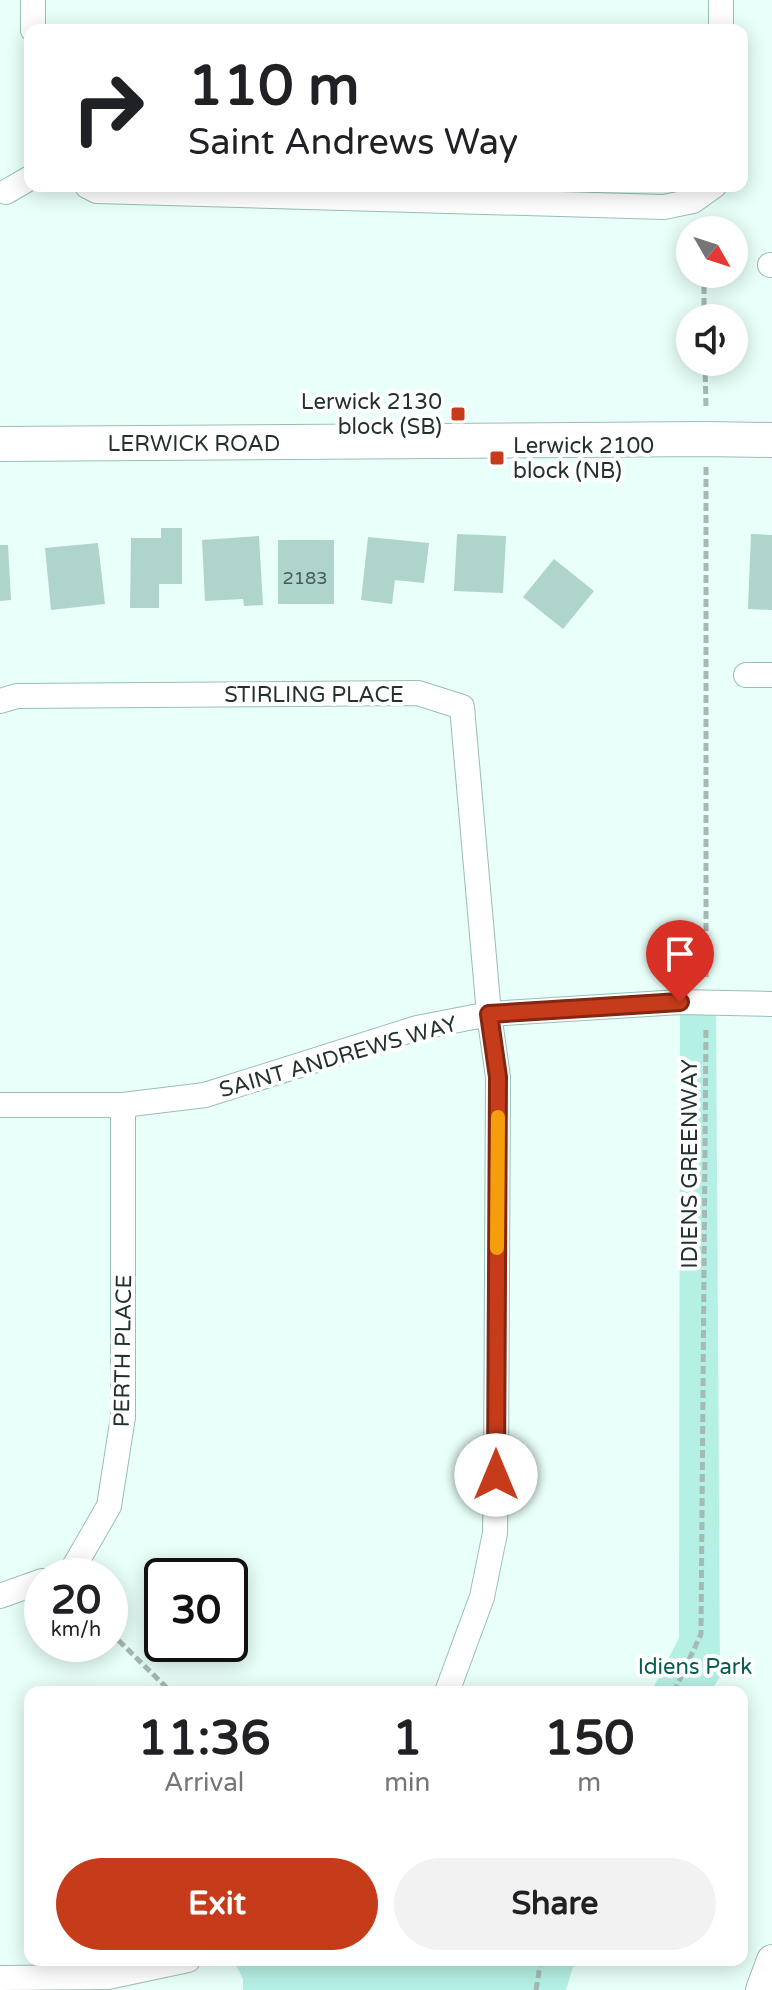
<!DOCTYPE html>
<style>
:root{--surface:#fff;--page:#f2f2f2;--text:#202124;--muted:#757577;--accent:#c63c1b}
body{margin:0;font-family:"Varela Round",sans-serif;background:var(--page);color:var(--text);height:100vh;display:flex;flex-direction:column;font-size:30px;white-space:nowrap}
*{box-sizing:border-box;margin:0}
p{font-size:26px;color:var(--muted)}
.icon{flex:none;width:44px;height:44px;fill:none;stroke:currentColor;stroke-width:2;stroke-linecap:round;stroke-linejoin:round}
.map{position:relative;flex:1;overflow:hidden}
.drawer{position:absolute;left:24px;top:1686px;width:724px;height:280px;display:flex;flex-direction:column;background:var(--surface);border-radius:16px;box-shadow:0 4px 20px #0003}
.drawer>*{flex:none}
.top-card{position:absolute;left:24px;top:24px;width:724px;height:168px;border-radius:16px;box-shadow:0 4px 20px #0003;background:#fff;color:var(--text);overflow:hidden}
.needle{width:52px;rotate:129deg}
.fabs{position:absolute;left:676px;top:216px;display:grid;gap:16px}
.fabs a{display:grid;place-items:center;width:72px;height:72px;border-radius:50%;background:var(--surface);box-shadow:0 4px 20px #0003;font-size:40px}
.speed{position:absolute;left:24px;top:1558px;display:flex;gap:16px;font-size:40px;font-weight:700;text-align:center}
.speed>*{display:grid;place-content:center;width:104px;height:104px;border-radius:50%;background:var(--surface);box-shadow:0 4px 20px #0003;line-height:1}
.speed small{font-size:20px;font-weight:400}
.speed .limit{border:4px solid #111;border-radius:12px;background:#fff;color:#111}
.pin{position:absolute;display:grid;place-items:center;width:68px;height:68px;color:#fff;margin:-82px -34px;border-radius:50% 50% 50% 0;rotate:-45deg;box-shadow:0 0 8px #0007}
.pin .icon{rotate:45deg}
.me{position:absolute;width:88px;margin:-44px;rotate:0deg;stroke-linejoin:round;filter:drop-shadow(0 0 6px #0008)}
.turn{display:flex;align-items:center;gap:28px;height:168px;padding:0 32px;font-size:36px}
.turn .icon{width:104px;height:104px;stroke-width:2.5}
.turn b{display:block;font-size:56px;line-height:68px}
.eta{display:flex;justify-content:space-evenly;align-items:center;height:136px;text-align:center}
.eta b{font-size:48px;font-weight:700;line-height:56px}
.action{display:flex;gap:16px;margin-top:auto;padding:16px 32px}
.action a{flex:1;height:92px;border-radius:48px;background:var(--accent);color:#fff;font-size:32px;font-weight:700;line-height:92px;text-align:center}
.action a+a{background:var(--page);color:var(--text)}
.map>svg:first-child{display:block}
.green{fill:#b5f0e4}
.building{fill:#aed4cc}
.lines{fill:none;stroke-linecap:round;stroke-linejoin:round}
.minor-casing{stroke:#99beb6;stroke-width:26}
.tertiary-casing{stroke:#99beb6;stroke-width:32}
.secondary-casing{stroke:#99beb6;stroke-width:36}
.path{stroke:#a5b9b5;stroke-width:5;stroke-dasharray:8 4;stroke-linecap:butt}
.minor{stroke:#fff;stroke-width:24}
.tertiary{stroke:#fff;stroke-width:30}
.secondary{stroke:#fff;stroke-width:34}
.route-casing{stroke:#812712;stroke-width:20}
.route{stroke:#c63c1b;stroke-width:14}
.slow{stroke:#f59e0b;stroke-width:14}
.poi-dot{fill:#c63c1b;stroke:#fff;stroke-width:3}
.labels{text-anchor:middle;stroke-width:8;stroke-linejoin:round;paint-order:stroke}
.number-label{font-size:18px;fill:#465a56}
.poi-label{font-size:22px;fill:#23322f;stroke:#fff;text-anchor:end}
.street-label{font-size:22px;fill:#23322f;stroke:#fff}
.park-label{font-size:22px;fill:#075d51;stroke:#fff}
</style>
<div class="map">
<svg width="772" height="1990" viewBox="0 0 772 1990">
<rect width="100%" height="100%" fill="#e8fffa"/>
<path class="green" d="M 680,1002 L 716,1002 L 720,1677 L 710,1692 L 651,1692 L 679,1638 Z
M 233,1960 L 575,1960 L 566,1990 L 243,1990 L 243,1979 Z"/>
<path class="building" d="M 161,528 L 182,528 L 182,584 L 159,584 L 159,608 L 130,608 L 131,538 L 161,538 Z
M 457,534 L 506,536 L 503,593 L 454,591 Z
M 751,534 L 772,535 L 772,610 L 748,609 Z
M 259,536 L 263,605 L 244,606 L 243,599 L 205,601 L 202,540 Z
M 368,537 L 429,543 L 424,583 L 395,580 L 392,604 L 361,600 Z
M 278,540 L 334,540 L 334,604 L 278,604 Z
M 98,543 L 105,604 L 51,610 L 45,548 Z
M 0,545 L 8,545 L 11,600 L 0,601 Z
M 554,559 L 594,591 L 563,629 L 523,597 Z"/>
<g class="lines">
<defs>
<path id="minor" d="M 33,0 L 33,30
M 721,0 L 721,30
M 87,186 L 97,191 L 664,207 L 693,201 L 714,186
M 6,192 L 30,178
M 770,265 L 772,265
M 746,675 L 772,675
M 0,701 L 17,696 L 418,693 L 462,707 L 489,1014 L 498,1077 L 496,1475 L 495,1533 L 482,1597 L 447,1692
M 0,1105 L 123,1105 L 205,1095 L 417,1028 L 489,1014 L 680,1002 L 772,1004
M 58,1576 L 71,1572 L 109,1506 L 123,1417 L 123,1105
M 0,1596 L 42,1581
M 0,1978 L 108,1977 L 188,1960"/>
<path id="tertiary" d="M 761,1990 L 772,1960"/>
<path id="secondary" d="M 0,444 L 706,439 L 772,440"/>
</defs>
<use href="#minor" class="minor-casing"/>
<use href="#tertiary" class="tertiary-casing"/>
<use href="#secondary" class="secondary-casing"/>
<path class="path" d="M 704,274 L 704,318
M 705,362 L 706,409
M 706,467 L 706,977
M 110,1632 L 171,1692
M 674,1692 L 701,1634 L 706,1027
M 536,1990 L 541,1960"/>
<use href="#minor" class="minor"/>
<use href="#tertiary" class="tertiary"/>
<use href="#secondary" class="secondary"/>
</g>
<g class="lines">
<defs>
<path id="route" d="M 496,1475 L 498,1077 L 489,1014 L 680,1002"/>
</defs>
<use href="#route" class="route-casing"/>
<use href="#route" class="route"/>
<path class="slow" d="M 497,1248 L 498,1117"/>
</g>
<g class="poi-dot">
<rect x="450" y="406" width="16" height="16" rx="4"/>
<rect x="489" y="450" width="16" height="16" rx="4"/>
</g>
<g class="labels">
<g class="number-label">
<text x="305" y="584">2183</text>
</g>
<g class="poi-label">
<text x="442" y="409">Lerwick 2130<tspan x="442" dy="25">block (SB)</tspan></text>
<text x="513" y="453" text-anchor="start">Lerwick 2100<tspan x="513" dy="25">block (NB)</tspan></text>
</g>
<g class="street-label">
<text x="194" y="451">LERWICK ROAD</text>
<text x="314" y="702">STIRLING PLACE</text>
<text transform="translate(338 1056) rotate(-16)" y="8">SAINT ANDREWS WAY</text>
<text transform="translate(689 1164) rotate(-90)" y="8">IDIENS GREENWAY</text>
<text transform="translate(122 1351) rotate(-89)" y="8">PERTH PLACE</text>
</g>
<g class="park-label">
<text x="695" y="1674">Idiens Park</text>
</g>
</g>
</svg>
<div class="fabs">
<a><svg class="needle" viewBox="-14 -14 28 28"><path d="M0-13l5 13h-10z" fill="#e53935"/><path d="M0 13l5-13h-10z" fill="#757577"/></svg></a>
<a><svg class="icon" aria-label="sound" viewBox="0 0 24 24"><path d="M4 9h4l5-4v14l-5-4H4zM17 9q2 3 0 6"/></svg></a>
</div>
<div class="speed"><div>20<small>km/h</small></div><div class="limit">30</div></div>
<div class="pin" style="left:680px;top:1002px;background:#d93025"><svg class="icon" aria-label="arrive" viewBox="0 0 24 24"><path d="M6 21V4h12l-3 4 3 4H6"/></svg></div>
<svg class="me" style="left:496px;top:1475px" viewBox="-20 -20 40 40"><circle r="19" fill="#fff"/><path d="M0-13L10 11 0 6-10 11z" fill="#c63c1b"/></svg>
<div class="top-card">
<div class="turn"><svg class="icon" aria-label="right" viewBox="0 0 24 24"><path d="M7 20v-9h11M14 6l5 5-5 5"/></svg><div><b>110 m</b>Saint Andrews Way</div></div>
</div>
<section class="drawer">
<div class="eta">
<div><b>11:36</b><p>Arrival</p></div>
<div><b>1</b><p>min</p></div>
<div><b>150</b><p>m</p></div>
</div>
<div class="action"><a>Exit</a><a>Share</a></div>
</section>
</div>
